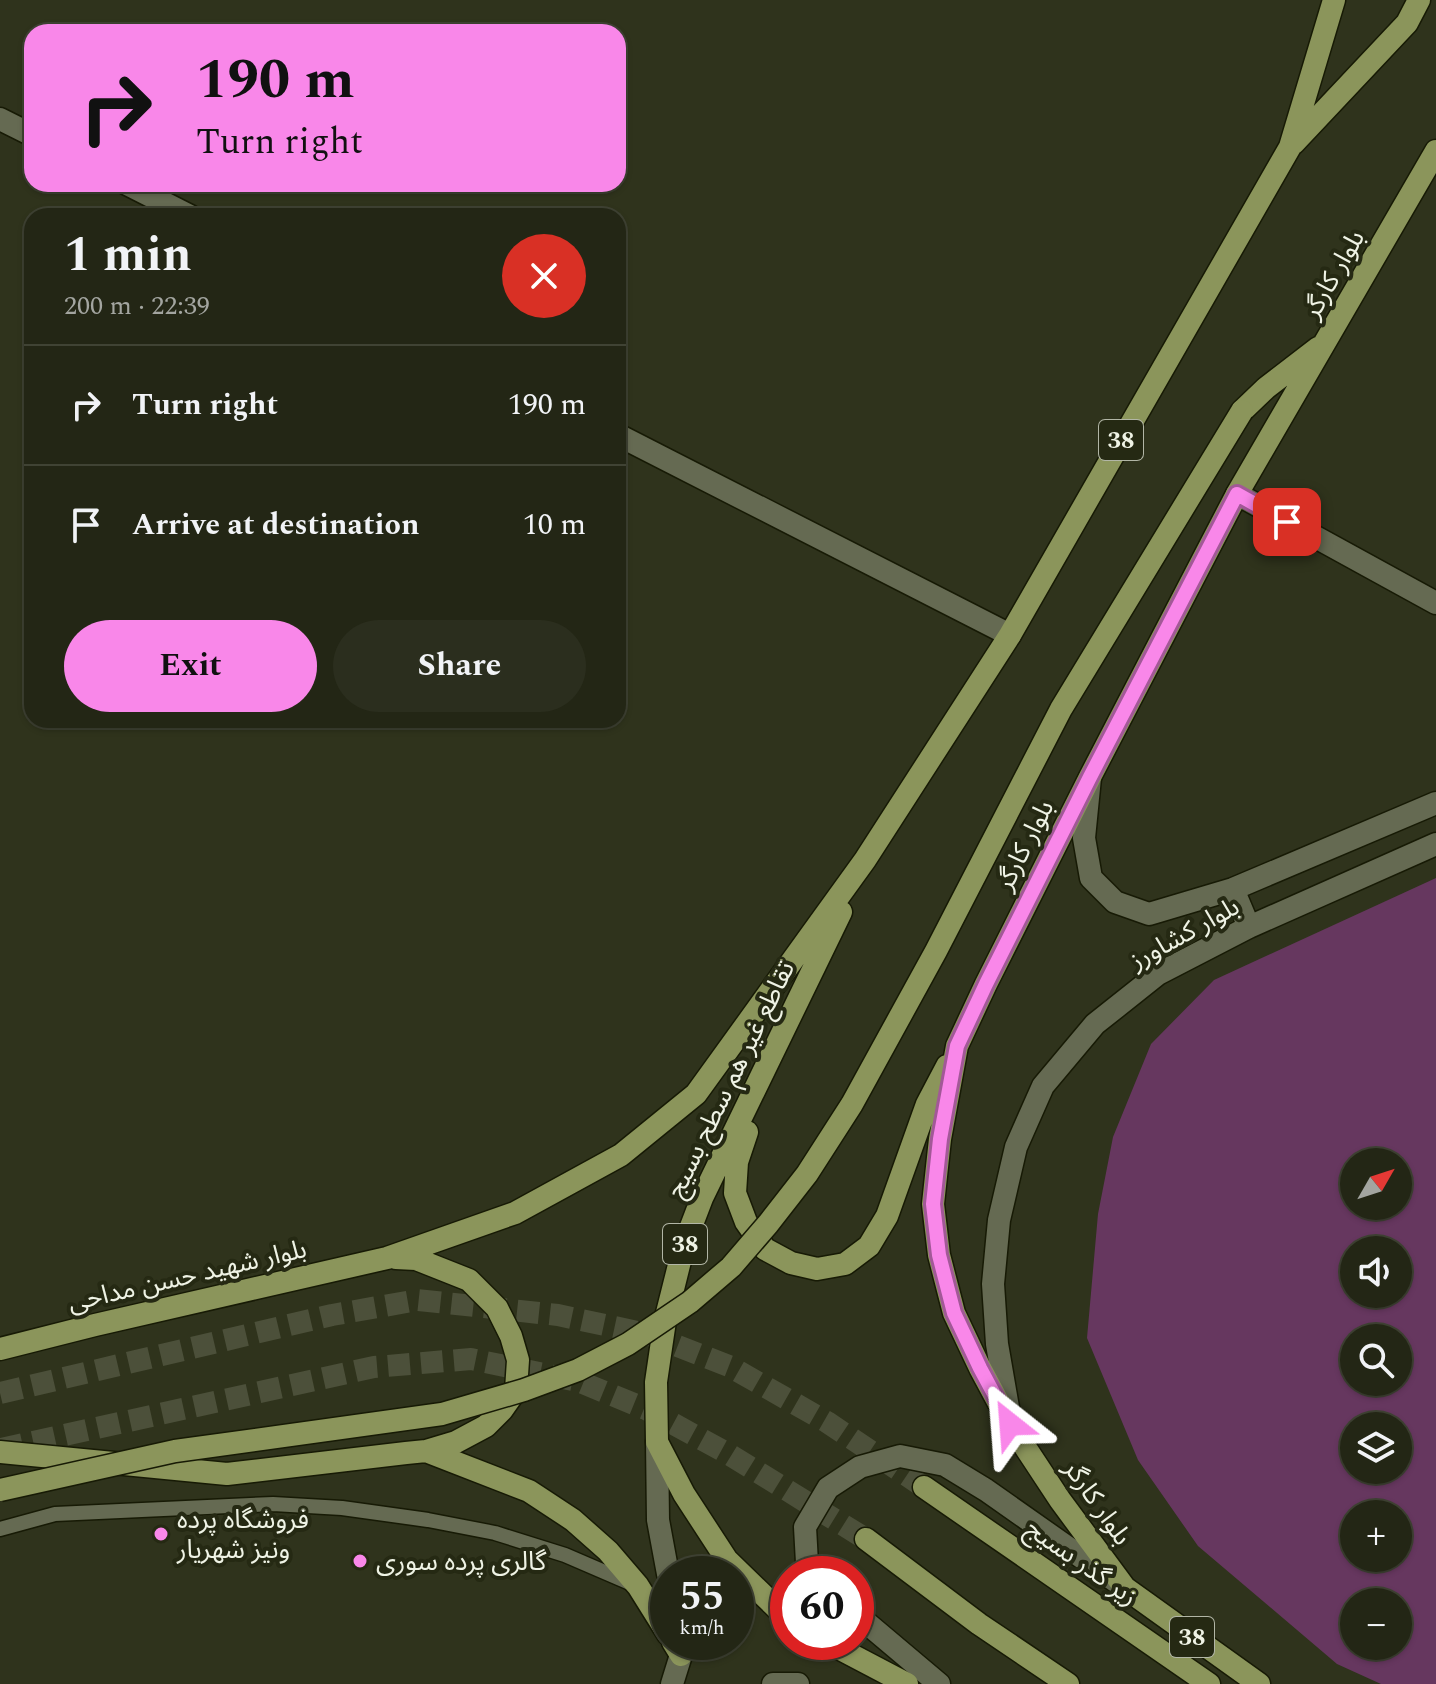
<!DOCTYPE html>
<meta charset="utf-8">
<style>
:root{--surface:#232615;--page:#2b2e1e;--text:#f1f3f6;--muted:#a3a5a0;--line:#404334;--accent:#f987e9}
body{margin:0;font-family:Spectral,"Noto Sans Arabic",serif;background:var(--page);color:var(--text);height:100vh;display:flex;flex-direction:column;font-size:30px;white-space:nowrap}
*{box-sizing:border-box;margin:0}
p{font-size:26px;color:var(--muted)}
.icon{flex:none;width:44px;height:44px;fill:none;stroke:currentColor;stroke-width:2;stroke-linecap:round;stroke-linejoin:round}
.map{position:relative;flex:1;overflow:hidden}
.sheet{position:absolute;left:24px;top:208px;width:602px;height:520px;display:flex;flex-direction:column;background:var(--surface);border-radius:24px;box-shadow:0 2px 6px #0004,0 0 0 2px var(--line)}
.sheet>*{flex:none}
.hud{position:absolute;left:24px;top:24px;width:602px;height:168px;border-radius:24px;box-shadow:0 2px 6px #0004,0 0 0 2px var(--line);background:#f987e9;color:#111;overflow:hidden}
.needle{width:52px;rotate:51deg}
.fabs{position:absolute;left:1340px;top:1148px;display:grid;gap:16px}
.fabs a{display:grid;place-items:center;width:72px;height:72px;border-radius:50%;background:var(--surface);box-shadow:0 2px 6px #0004,0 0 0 2px var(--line);font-size:40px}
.speed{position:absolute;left:650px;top:1556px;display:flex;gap:16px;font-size:40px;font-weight:700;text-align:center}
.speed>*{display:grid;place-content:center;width:104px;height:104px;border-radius:50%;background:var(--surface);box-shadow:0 2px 6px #0004,0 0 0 2px var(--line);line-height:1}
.speed small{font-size:20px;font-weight:400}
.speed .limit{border:12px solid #d22;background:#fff;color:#111}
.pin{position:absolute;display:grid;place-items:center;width:68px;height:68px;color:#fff;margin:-34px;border-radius:16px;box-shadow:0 4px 12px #0006}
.me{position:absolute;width:88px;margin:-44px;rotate:332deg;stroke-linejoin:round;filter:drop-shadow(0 0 6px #0008)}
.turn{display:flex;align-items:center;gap:28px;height:168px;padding:0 40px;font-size:36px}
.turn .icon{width:104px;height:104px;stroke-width:2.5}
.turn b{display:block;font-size:56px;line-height:68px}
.round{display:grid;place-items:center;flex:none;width:84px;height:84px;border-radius:42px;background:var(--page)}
.summary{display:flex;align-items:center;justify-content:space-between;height:136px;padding:0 40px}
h1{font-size:48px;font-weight:700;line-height:60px}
.button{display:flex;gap:16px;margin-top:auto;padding:16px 40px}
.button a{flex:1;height:92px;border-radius:48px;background:var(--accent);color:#111;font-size:32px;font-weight:700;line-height:92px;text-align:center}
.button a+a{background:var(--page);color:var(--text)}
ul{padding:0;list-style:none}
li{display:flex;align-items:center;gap:24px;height:120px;padding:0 40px;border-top:2px solid var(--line)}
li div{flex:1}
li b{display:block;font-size:30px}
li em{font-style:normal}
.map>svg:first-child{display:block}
.green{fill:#66375f;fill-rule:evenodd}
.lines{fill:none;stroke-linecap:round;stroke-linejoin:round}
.primary-tunnel{stroke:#4c503a;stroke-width:22;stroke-dasharray:22 11;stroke-linecap:butt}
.service-casing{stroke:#171a05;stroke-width:17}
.minor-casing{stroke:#171a05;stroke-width:25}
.tertiary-casing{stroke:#171a05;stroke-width:25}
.primary-casing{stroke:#171a05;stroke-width:25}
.service{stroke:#656a52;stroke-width:14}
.minor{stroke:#656a52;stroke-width:22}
.tertiary{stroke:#656a52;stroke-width:22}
.primary{stroke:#8b955b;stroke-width:22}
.primary-bridge-casing{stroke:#171a05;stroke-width:25;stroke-linecap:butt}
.primary-bridge{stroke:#8b955b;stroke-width:22}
.route-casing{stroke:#a25897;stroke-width:20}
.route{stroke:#f987e9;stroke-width:14}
.poi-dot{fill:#f987e9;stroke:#252913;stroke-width:3}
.labels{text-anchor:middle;stroke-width:8;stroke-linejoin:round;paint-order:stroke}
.shield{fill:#252913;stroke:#b2b6a6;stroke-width:2}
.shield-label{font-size:24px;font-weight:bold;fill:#eff3e5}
.street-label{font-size:26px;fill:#eff3e5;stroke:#252913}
.poi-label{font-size:26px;fill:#eff3e5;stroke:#252913;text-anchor:start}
</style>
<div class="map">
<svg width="1436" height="1684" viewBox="0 0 1436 1684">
<rect width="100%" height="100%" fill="#2f331c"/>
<path class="green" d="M 1436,878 L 1436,1684 L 1381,1684 L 1337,1664 L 1198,1546 L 1138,1460 L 1087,1338 L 1098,1214 L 1113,1137 L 1151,1044 L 1214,980 ZM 1398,1162 L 1398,1206 L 1354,1206 L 1354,1162 ZM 1398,1250 L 1398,1294 L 1354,1294 L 1354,1250 ZM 1398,1338 L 1398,1382 L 1354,1382 L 1354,1338 ZM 1354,1426 L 1398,1426 L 1398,1470 L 1354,1470 ZM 1398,1514 L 1398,1558 L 1354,1558 L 1354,1514 ZM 1398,1602 L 1398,1646 L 1354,1646 L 1354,1602 Z"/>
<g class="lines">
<path class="primary-tunnel" d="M 0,1393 L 332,1315 L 418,1300 L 558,1315 L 647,1334 L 729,1366 L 827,1422 L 924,1487
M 1,1449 L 374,1367 L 471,1359 L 578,1381 L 646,1409 L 727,1453 L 866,1539"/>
<defs>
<path id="service" d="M 0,1529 L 55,1514 L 273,1504 L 342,1508 L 428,1520 L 495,1533 L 565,1555 L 630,1583"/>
<path id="minor" d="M 0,119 L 32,135
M 127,184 L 190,216
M 618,435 L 1010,635
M 1237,494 L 1436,603"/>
<path id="tertiary" d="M 1090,778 L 1084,838 L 1091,878 L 1115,902 L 1149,914 L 1233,889 L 1436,803
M 1233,889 L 1249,927
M 1010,1419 L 997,1344 L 993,1284 L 999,1220 L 1016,1147 L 1043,1086 L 1095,1024 L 1158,974 L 1249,927 L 1436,844
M 657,1442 L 658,1520 L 668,1574
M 816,1574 L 807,1563 L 805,1527 L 828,1488 L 860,1467 L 900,1456 L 945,1465 L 986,1490 L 1121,1585
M 856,1614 L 939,1684
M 672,1684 L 681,1655 L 680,1642
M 773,1684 L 798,1684"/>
<path id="primary" d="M 1294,143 L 1407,23 L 1419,0
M 1242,411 L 1266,388 L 1318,348
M 747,1132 L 737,1162 L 735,1193 L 746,1222 L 765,1249 L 791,1263 L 817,1269 L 845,1264 L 869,1246 L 887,1216 L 927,1104 L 947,1066
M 0,1349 L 95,1325 L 387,1258 L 515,1213 L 621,1155 L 696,1094 L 865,860 L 1010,635 L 1290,147 L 1334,0
M 426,1451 L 529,1491 L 573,1520 L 608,1551 L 638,1586 L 668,1634
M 0,1452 L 227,1474 L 406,1453 L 426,1451 L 456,1442 L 486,1426 L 502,1410 L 516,1390 L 518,1360 L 511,1336 L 497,1308 L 469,1280 L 416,1259 L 396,1258
M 924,1487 L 1209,1684
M 866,1539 L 979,1624 L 1068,1684
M 788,1619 L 727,1560 L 684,1494 L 657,1442 L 656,1382 L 665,1321 L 684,1245 L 702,1198 L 841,912
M 673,1642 L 681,1655
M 827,1642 L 907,1684
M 1259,1684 L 1125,1588 L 1060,1500 L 1010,1424 L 980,1368 L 954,1313 L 939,1255 L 933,1204 L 940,1139 L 957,1046 L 986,984 L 1090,777 L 1237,494 L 1436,151"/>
</defs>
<use href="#service" class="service-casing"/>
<use href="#minor" class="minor-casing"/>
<use href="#tertiary" class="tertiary-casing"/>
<use href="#primary" class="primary-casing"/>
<use href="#service" class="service"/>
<use href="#minor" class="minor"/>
<use href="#tertiary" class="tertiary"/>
<use href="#primary" class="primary"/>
<defs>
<path id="primary-bridge" d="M 0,1490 L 175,1451 L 442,1414 L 524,1390 L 578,1370 L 628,1344 L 690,1302 L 731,1267 L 768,1224 L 807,1174 L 852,1104 L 936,951 L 1061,709 L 1242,411"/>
</defs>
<use href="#primary-bridge" class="primary-bridge-casing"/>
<use href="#primary-bridge" class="primary-bridge"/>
</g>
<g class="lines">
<defs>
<path id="route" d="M 1010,1424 L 980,1368 L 954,1313 L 939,1255 L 933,1204 L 940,1139 L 957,1046 L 986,984 L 1090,777 L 1237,494 L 1287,522"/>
</defs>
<use href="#route" class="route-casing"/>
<use href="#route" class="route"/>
</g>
<g class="poi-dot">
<circle cx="161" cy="1534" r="8"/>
<circle cx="360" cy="1561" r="8"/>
</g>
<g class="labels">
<g class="shield">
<rect x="1099" y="420" width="44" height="40" rx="6"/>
<rect x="663" y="1224" width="44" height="40" rx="6"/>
<rect x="1170" y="1617" width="44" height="40" rx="6"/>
</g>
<g class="shield-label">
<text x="1121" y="448">38</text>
<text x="685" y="1252">38</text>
<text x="1192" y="1645">38</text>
</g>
<g class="street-label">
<text transform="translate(1333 274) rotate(-60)" y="9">بلوار کارگر</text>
<text transform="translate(1024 845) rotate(-63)" y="9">بلوار کارگر</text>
<text transform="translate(1184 933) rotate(-29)" y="9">بلوار کشاورز</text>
<text transform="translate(730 1079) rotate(-64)" y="9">تقاطع غیر هم سطح بسیج</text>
<text transform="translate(187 1275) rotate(-13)" y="9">بلوار شهید حسن مداحی</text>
<text transform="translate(1098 1502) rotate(55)" y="9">بلوار کارگر</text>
<text transform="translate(1082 1562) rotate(35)" y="9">زیر گذر بسیج</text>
</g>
<g class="poi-label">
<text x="177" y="1528">فروشگاه پرده<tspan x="177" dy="30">ونیز شهریار</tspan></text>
<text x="376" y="1570">گالری پرده سوری</text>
</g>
</g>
</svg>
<div class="fabs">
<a><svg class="needle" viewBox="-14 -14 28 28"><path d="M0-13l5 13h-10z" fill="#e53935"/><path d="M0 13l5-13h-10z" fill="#a3a5a0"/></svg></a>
<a><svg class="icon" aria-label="sound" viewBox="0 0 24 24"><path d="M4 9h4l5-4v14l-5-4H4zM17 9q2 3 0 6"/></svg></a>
<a><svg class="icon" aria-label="search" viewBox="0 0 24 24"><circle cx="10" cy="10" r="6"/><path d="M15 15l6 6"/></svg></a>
<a><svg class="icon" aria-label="layers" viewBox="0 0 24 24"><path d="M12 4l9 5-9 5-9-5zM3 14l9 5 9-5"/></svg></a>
<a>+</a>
<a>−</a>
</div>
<div class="speed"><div>55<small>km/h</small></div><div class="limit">60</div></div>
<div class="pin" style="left:1287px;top:522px;background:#d93025"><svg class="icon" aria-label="arrive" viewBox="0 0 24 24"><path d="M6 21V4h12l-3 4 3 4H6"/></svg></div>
<svg class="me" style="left:1010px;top:1424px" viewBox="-20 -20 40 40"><path d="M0-17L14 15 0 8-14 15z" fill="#f987e9" stroke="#fff" stroke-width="4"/></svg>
<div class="hud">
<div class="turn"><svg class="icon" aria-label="right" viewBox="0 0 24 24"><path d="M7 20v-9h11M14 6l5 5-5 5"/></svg><div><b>190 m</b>Turn right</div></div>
</div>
<section class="sheet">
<div class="summary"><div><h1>1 min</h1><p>200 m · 22:39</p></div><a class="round" style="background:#d93025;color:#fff"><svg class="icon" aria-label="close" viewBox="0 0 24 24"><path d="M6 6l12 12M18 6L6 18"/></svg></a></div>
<ul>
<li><svg class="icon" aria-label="right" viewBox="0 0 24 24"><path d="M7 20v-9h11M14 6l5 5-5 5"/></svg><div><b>Turn right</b></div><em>190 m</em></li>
<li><svg class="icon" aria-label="arrive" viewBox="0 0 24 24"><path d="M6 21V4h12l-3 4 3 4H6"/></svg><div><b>Arrive at destination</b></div><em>10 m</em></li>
</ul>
<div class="button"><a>Exit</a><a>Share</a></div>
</section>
</div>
